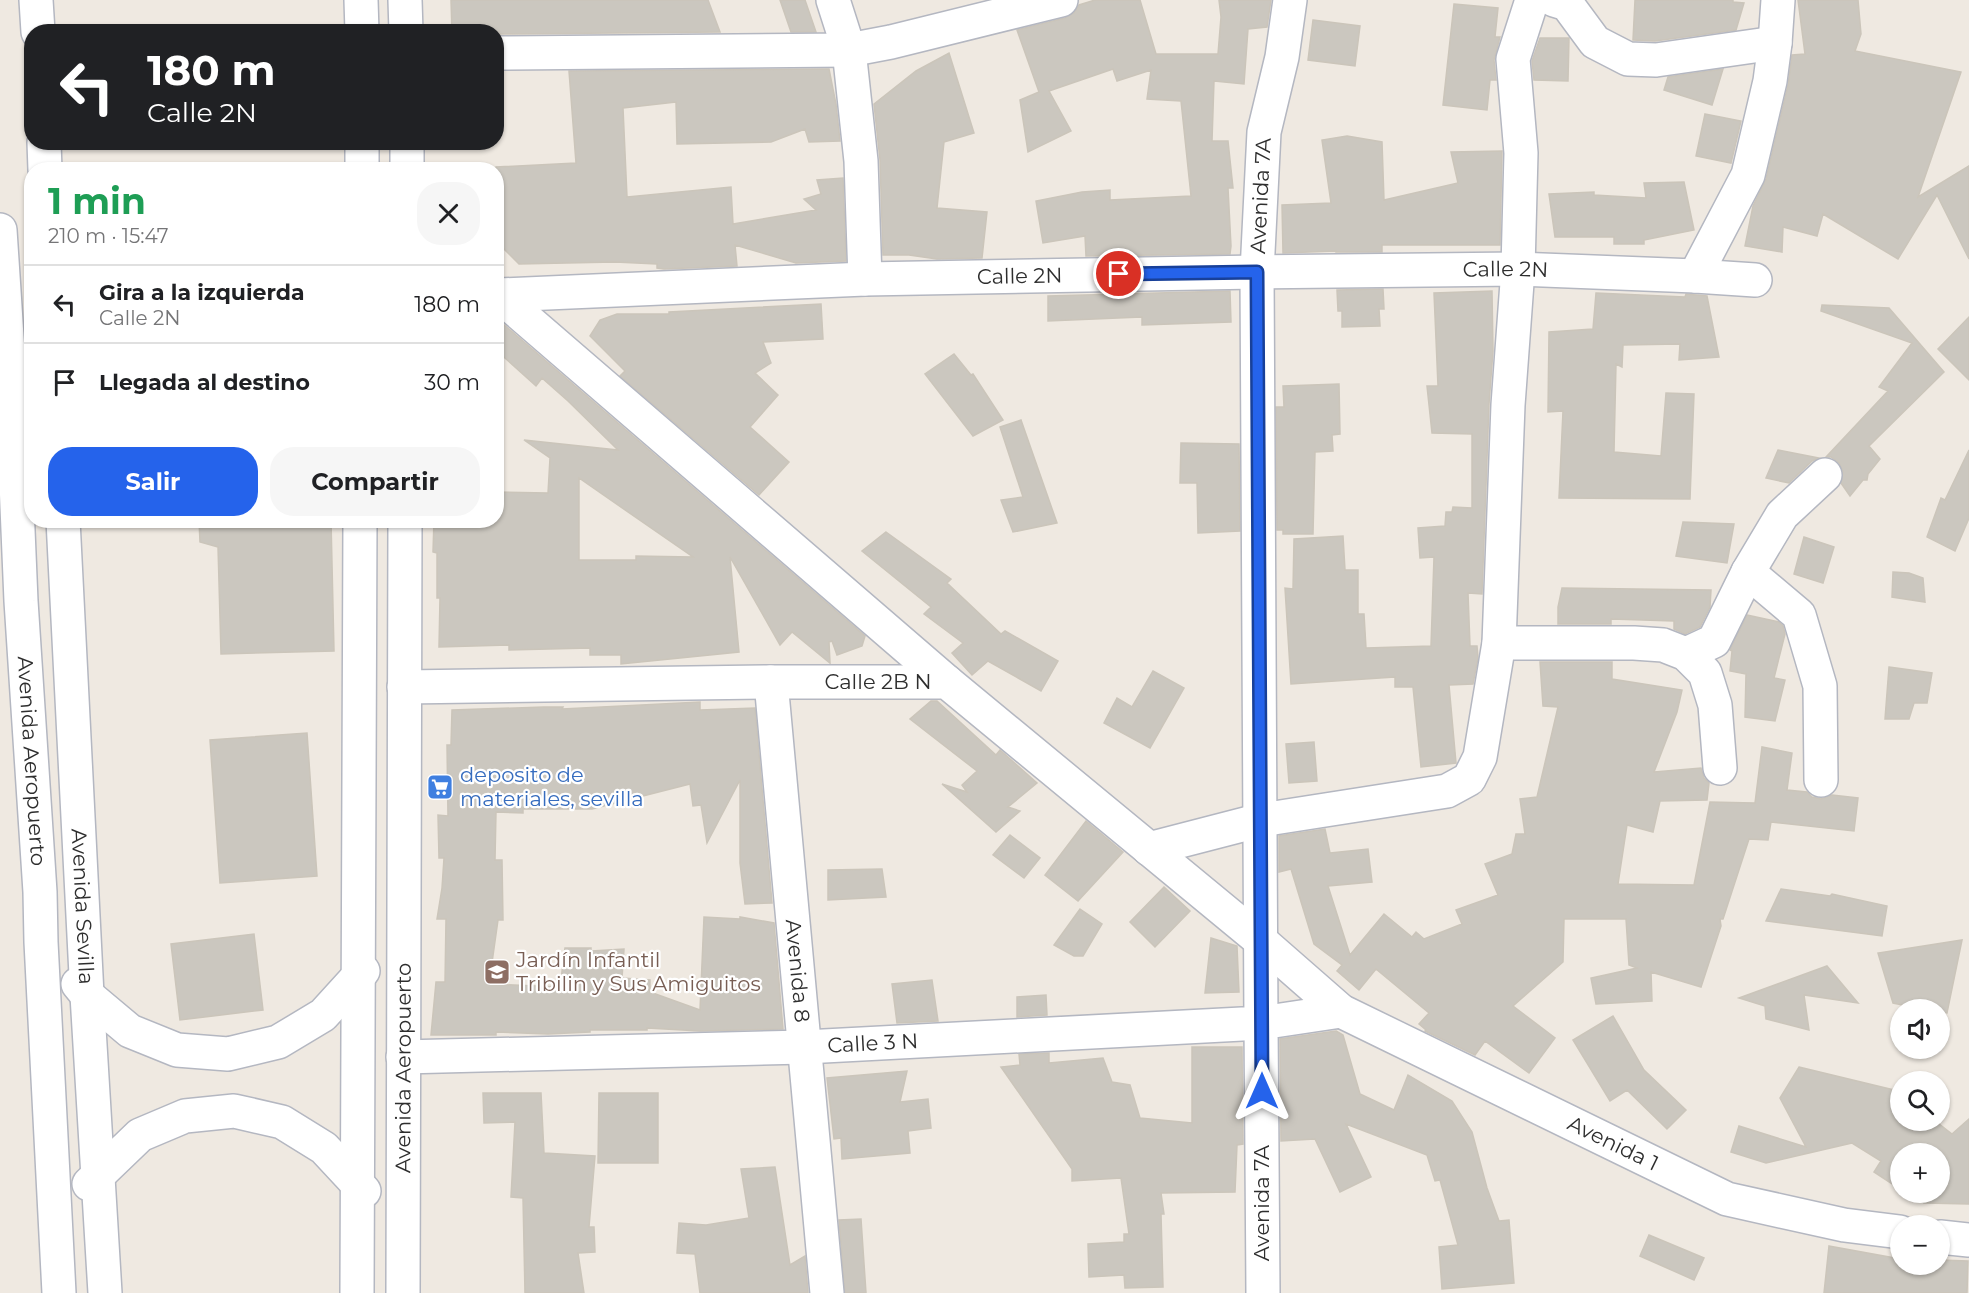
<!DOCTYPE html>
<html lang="es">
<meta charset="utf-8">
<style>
:root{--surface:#fff;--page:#f6f6f6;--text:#202124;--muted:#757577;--line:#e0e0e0;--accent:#2563eb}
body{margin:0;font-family:Montserrat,sans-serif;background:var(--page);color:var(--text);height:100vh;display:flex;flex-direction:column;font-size:22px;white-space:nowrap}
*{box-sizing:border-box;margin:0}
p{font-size:20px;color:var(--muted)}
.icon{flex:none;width:33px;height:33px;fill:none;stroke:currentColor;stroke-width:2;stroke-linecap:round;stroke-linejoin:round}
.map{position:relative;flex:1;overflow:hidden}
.side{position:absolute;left:24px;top:162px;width:480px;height:366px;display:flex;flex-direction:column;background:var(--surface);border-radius:24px;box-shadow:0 2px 4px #0004}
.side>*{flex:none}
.hud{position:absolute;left:24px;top:24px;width:480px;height:126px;border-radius:24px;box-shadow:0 2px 4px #0004;background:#202124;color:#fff;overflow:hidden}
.controls{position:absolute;left:1890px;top:999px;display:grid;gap:12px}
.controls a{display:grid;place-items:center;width:60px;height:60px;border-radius:50%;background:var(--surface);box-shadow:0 2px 4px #0004;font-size:30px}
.pin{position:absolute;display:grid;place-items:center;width:51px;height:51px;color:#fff;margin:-26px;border:3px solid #fff;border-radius:50%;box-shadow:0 2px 6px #0007}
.me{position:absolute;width:66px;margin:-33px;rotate:0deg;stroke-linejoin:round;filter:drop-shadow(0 0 4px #0008)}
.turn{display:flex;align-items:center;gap:21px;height:126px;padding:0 24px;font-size:27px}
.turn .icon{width:78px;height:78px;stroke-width:2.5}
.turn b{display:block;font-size:42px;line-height:51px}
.round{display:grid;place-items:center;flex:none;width:63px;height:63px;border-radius:24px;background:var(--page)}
.headline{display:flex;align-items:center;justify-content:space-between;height:102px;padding:0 24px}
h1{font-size:36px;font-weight:700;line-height:45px;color:#1e9e55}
.action{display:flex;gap:12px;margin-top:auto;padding:12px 24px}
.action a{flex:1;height:69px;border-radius:24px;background:var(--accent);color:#fff;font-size:24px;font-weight:700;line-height:69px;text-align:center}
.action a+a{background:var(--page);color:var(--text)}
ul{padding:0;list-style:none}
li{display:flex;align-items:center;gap:18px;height:78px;padding:0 24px;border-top:2px solid var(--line)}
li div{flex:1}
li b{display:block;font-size:22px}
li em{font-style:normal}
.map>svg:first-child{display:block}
.building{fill:#cbc7bf;stroke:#cbc5ba;stroke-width:1.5;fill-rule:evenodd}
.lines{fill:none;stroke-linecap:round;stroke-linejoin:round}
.street-casing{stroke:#b4b7c1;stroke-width:36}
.secondary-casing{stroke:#b4b7c1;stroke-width:36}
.street{stroke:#fff;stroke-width:33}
.secondary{stroke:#fff;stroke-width:33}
.route-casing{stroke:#184099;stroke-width:15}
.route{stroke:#2563eb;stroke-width:10}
.labels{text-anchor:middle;stroke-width:4.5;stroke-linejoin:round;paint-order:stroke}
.street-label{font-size:21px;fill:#2e2e2e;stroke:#fff}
.shop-label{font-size:21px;fill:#366cbe;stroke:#fff;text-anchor:start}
.education-label{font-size:21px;fill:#785e54;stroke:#fff;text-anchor:start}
</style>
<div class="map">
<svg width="1969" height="1293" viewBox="0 0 1969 1293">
<rect width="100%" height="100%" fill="#efe9e1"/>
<path class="building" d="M 451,0 L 708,0 L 720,32 L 496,34 L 496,32 L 452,32 Z
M 780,0 L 805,0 L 816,32 L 791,32 Z
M 1095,0 L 1140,0 L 1156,54 L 1218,54 L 1221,17 L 1219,0 L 1271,0 L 1267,27 L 1248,29 L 1244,84 L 1214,81 L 1212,141 L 1228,141 L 1233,188 L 1228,188 L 1231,246 L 1230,254 L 1086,256 L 1085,236 L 1043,243 L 1036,201 L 1082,192 L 1110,190 L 1110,200 L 1191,196 L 1181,101 L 1147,99 L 1151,70 L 1117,81 L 1113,69 L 1049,91 L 1071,131 L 1028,152 L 1020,100 L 1039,92 L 1017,30 L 1065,18 L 1074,13 L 1079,5 Z
M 1635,0 L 1733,0 L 1733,2 L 1744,3 L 1736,30 L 1655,41 L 1633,40 Z
M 1798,0 L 1858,0 L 1861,34 L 1855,51 L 1961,72 L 1918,197 L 1969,166 L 1969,259 L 1937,195 L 1898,259 L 1823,214 L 1817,236 L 1783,227 L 1782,252 L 1745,246 L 1753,206 L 1766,179 L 1788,85 L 1792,55 L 1805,54 Z
M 1454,4 L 1498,8 L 1495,37 L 1500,37 L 1494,60 L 1496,80 L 1490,80 L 1487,110 L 1443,105 Z
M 1313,20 L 1360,26 L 1355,66 L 1308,60 Z
M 1540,38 L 1569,38 L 1568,81 L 1534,80 L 1532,61 Z
M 949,53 L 974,133 L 944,142 L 937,208 L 987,212 L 982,258 L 937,259 L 909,255 L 883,255 L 880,160 L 874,104 L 916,71 Z
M 829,69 L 836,104 L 840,141 L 809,142 L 805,129 L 771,142 L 677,144 L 676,102 L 623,108 L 627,197 L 731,187 L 733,224 L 816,210 L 804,199 L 821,194 L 817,180 L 843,178 L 846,261 L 796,263 L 735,245 L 737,266 L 664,269 L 657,268 L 657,264 L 615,262 L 519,264 L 496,241 L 496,167 L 576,163 L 569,71 Z
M 1723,69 L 1712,105 L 1664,90 L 1668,77 Z
M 1705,114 L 1741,121 L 1731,163 L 1696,156 Z
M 1347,136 L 1382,142 L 1384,200 L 1458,183 L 1451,152 L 1502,151 L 1500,245 L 1382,245 L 1382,252 L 1336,252 L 1336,251 L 1283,253 L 1282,205 L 1331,203 L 1322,140 Z
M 1684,182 L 1694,230 L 1644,240 L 1644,244 L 1614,244 L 1614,237 L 1555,237 L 1549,194 L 1594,192 L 1594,195 L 1646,198 L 1644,183 Z
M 1383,289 L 1384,309 L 1379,309 L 1380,326 L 1342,327 L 1342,311 L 1338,311 L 1337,290 Z
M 1230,291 L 1231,322 L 1142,325 L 1142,317 L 1048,321 L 1048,296 Z
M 1492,291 L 1493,351 L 1489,404 L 1482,594 L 1468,593 L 1470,646 L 1477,646 L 1478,658 L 1473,684 L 1449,685 L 1456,763 L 1421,767 L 1413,687 L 1395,687 L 1395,677 L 1291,684 L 1285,588 L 1293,589 L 1294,539 L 1343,536 L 1345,570 L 1358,570 L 1358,614 L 1364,614 L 1366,648 L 1431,646 L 1434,557 L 1420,558 L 1418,528 L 1445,526 L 1446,512 L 1452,512 L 1453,507 L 1472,508 L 1472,434 L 1432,433 L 1427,386 L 1438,386 L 1434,293 Z
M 1596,293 L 1685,297 L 1686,294 L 1707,296 L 1719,357 L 1679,360 L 1680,344 L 1623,345 L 1622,367 L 1616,364 L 1614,452 L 1661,456 L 1666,393 L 1694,394 L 1690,499 L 1559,498 L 1563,411 L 1548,412 L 1549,332 L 1593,329 Z
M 821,304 L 823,339 L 763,342 L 771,363 L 755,373 L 778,395 L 750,427 L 789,462 L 759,495 L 620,376 L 625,371 L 590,336 L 600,320 L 617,314 L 669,314 L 669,312 Z
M 1822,305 L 1889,308 L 1944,372 L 1869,446 L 1880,459 L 1868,474 L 1867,480 L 1863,480 L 1850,496 L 1841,483 L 1843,471 L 1839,463 L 1831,457 L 1826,457 L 1888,391 L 1879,387 L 1912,343 L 1821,311 Z
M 1969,317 L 1969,380 L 1938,349 Z
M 496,318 L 865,636 L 862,646 L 837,655 L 832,641 L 829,642 L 830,663 L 792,632 L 780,645 L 730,557 L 739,652 L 621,664 L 621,655 L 590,655 L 590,648 L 509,650 L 509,645 L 439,647 L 440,598 L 437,598 L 437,553 L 433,552 L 434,520 L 496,520 L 496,492 L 548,493 L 550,458 L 524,440 L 618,450 L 568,401 L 542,378 L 536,386 L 496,350 ZM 579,478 L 693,557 L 636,556 L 636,560 L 579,560 Z
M 954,354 L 971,375 L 973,374 L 1003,420 L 973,436 L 925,374 Z
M 1339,384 L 1340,434 L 1332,435 L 1333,451 L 1315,452 L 1313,534 L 1283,534 L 1283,530 L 1277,530 L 1276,407 L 1284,407 L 1283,386 Z
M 1021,420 L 1057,523 L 1013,532 L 1001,500 L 1023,497 L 1000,427 Z
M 1181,443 L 1239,444 L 1240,531 L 1198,533 L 1197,483 L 1180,483 Z
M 1778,450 L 1819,458 L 1812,461 L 1789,483 L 1766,478 Z
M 1969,450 L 1969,518 L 1955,551 L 1927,537 L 1941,498 L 1945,500 Z
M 199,520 L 331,520 L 334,651 L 221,654 L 218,547 L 200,542 Z
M 1683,522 L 1734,524 L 1727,563 L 1676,556 Z
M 886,532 L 951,579 L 947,583 L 1001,634 L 1005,631 L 1058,661 L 1041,691 L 988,661 L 972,675 L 952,653 L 963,643 L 924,614 L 931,607 L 862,551 Z
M 1804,537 L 1834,547 L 1823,583 L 1794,574 Z
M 1893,572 L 1909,573 L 1923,578 L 1925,602 L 1892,597 Z
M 1562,588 L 1711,590 L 1710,607 L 1700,627 L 1685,634 L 1674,629 L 1674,621 L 1611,619 L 1611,624 L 1558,624 L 1558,607 Z
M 1747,615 L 1779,622 L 1783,626 L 1785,634 L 1774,678 L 1785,680 L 1775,721 L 1745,717 L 1746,674 L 1730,671 L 1732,651 L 1730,650 Z
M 1540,662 L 1612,662 L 1612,679 L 1682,690 L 1677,712 L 1654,772 L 1701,768 L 1704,778 L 1709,783 L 1707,800 L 1660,801 L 1653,832 L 1627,825 L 1618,884 L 1694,885 L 1710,802 L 1755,803 L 1762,747 L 1792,753 L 1787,790 L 1807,792 L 1812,797 L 1821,799 L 1832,795 L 1858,798 L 1854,831 L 1771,822 L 1768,840 L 1749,839 L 1723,919 L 1720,919 L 1721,926 L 1701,987 L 1651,972 L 1652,1001 L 1596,1004 L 1591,978 L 1637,968 L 1629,965 L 1626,919 L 1564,919 L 1563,962 L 1513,1006 L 1555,1038 L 1529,1073 L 1485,1041 L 1475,1055 L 1425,1031 L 1426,1030 L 1419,1024 L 1429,1013 L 1376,969 L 1359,990 L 1337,971 L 1342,965 L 1314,944 L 1291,869 L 1279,872 L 1279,836 L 1325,829 L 1330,853 L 1368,849 L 1372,882 L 1328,886 L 1350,955 L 1384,914 L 1412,937 L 1416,932 L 1424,939 L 1462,924 L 1456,910 L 1498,895 L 1485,864 L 1512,854 L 1516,834 L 1525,834 L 1520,799 L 1537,797 L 1558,707 L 1543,706 Z
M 1889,667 L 1932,673 L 1927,703 L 1914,703 L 1909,719 L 1885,719 Z
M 1153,671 L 1184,688 L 1150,748 L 1104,723 L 1117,698 L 1132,707 Z
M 931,701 L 937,701 L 996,755 L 1000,750 L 1037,783 L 1008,807 L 1020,811 L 996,832 L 942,784 L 967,792 L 962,785 L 977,771 L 910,719 Z
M 700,702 L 700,710 L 755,708 L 772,903 L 745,904 L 740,863 L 740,780 L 707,843 L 701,805 L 693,806 L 690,784 L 592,809 L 523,809 L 523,813 L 496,812 L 495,860 L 502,860 L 503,920 L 498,920 L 489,984 L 560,987 L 565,948 L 591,948 L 591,951 L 624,949 L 622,978 L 650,980 L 650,992 L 700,1010 L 704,917 L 740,919 L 740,917 L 774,923 L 783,1029 L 700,1031 L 647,1028 L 647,1030 L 590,1030 L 590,1032 L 548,1034 L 496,1032 L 496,1035 L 431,1035 L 436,982 L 445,982 L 446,919 L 437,919 L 442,888 L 444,858 L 439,858 L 438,815 L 448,816 L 447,745 L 451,745 L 452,710 L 544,707 L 563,707 L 562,709 Z
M 307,733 L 317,876 L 220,883 L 210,740 Z
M 1314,742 L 1317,781 L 1289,783 L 1286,744 Z
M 1086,821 L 1123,852 L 1078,901 L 1045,875 Z
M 1010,835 L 1040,858 L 1024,878 L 993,855 Z
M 882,869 L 886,897 L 828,900 L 828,870 Z
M 1164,887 L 1190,911 L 1155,947 L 1130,922 Z
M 1781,889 L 1830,896 L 1832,894 L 1887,906 L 1882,936 L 1766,921 Z
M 1080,909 L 1102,924 L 1083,956 L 1074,956 L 1054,945 Z
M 254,934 L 263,1010 L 180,1020 L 171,944 Z
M 1211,938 L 1237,946 L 1239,992 L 1205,993 Z
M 1962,940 L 1947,1013 L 1940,1012 L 1940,1010 L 1927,1010 L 1893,1003 L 1878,953 Z
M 1827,966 L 1858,1003 L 1804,995 L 1809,1030 L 1766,1019 L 1765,1006 L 1739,998 Z
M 932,980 L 938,1021 L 897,1023 L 892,984 Z
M 1046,995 L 1047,1015 L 1017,1017 L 1017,997 Z
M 1613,1016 L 1644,1070 L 1686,1110 L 1667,1129 L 1627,1090 L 1610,1101 L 1573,1040 Z
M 1336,1031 L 1343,1035 L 1360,1094 L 1394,1110 L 1408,1075 L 1452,1101 L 1472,1132 L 1487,1188 L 1499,1221 L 1509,1220 L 1514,1283 L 1442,1289 L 1439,1247 L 1458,1245 L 1440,1180 L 1435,1181 L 1427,1155 L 1346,1124 L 1371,1177 L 1340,1192 L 1315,1139 L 1281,1141 L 1280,1039 Z
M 1192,1047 L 1242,1047 L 1243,1144 L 1237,1145 L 1235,1192 L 1161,1193 L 1164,1214 L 1161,1214 L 1163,1287 L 1125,1288 L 1124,1275 L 1089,1277 L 1088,1244 L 1124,1242 L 1124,1234 L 1129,1234 L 1121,1178 L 1072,1181 L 1072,1169 L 1001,1067 L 1020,1065 L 1019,1054 L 1049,1053 L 1049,1063 L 1103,1058 L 1112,1082 L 1130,1085 L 1140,1118 L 1192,1123 Z
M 1799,1067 L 1894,1090 L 1900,1095 L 1900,1120 L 1934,1120 L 1952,1134 L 1969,1119 L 1969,1204 L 1924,1203 L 1907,1192 L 1940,1192 L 1940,1154 L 1900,1154 L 1900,1189 L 1874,1172 L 1881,1161 L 1852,1143 L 1766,1163 L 1731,1152 L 1739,1126 L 1806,1147 L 1780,1098 Z
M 907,1071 L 900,1102 L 928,1099 L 931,1128 L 908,1131 L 910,1153 L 842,1159 L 841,1138 L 834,1139 L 827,1078 Z
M 483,1093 L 541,1093 L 544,1153 L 595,1156 L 589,1227 L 594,1227 L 595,1252 L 578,1253 L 584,1293 L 525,1293 L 523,1198 L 511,1197 L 515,1122 L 484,1123 Z
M 599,1093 L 658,1093 L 658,1163 L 598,1163 Z
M 775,1167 L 790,1265 L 805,1256 L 808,1293 L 700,1293 L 695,1254 L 677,1253 L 679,1223 L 706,1225 L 749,1218 L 741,1169 Z
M 861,1219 L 866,1293 L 845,1293 L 839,1220 Z
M 1649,1235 L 1704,1258 L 1694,1280 L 1640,1256 Z
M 1829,1246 L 1900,1259 L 1900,1264 L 1940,1264 L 1940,1260 L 1968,1261 L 1967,1293 L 1824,1293 Z"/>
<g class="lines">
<defs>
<g id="street">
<path d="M 833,0 L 849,50 L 861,161 L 865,279"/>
<path d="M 1554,0 L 1567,4 L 1595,42 L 1628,59 L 1656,60 L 1775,43"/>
<path d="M 496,53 L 849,50 L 891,42 L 1061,0"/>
<path d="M 1695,276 L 1748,175 L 1770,81 L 1775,43 L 1778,0"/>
<path d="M 496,293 L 947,682"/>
<path id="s1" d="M 500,295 L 865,279 L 1257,272 L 1518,269 L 1695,276 L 1755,280"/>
<path d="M 1748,572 L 1799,615 L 1820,686 L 1821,780"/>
<path d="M 1499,643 L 1634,643 L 1663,645 L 1686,654 L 1705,673 L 1715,705 L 1720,768"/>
<path d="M 1686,654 L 1714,641 L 1748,572 L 1782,515 L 1825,475"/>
<path id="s2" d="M 771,682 L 827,1293"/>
<path d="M 1149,849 L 1261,820 L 1447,791 L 1469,779 L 1480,757 L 1499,643 L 1508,405 L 1518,269 L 1521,153 L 1513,59 L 1532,0"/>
<path id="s3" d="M 403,1057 L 805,1047 L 1261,1023 L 1257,272 L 1264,132 L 1282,57 L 1290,0"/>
</g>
<g id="secondary">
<path d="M 36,0 L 38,32"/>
<path d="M 361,0 L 362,32"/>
<path d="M 405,0 L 406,32"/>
<path d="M 44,142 L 45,170"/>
<path d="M 407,142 L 407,170"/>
<path d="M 362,170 L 362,142"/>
<path id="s4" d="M 0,230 L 15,459 L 21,601 L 40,892 L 41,942 L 59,1293"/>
<path id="s5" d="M 63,520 L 87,995 L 105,1293"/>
<path id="s6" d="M 404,687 L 771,682 L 947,682 L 1261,941 L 1341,1011 L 1727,1199 L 1844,1225 L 1900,1232"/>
<path d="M 78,984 L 87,995 L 130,1031 L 177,1050 L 228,1054 L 278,1042 L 323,1015 L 363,971"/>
<path d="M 89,1184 L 140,1135 L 185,1116 L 234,1111 L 282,1122 L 324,1148 L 364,1191"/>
<path d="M 1940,1237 L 1969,1240"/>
<path d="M 357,1293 L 360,520"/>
<path id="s7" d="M 403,1293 L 405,520"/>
<path d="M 1263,1293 L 1261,1023 L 1341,1011"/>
</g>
</defs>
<use href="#street" class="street-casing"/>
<use href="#secondary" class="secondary-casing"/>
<use href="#street" class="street"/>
<use href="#secondary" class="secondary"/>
</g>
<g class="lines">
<defs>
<path id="route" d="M 1119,274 L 1257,272 L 1262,1091"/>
</defs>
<use href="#route" class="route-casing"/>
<use href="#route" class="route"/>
</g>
<defs>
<symbol id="supermarket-square" viewBox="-11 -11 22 22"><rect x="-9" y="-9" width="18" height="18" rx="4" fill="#3f7fe0" stroke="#fff"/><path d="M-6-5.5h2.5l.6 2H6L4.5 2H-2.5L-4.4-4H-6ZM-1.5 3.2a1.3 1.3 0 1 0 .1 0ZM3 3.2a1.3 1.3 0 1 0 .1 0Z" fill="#fff"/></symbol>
<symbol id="school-square" viewBox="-11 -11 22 22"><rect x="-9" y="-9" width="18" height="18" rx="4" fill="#8d6e63" stroke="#fff"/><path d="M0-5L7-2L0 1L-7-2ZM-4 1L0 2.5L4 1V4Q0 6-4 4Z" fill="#fff"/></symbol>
</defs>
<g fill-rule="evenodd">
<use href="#supermarket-square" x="425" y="772" width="30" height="30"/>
<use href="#school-square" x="482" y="957" width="30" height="30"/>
</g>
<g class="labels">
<g class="street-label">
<text dy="7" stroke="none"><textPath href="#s3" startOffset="1686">Avenida 7A</textPath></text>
<text dy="7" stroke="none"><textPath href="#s1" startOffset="1006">Calle 2N</textPath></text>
<text dy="7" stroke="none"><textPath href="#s1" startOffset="520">Calle 2N</textPath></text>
<text dy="7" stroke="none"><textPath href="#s6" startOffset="474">Calle 2B N</textPath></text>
<text dy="7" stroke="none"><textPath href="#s4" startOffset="532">Avenida Aeropuerto</textPath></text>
<text dy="7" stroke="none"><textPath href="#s5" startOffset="387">Avenida Sevilla</textPath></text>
<text dy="7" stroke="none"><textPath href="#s2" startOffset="290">Avenida 8</textPath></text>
<text dy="7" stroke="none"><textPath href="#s3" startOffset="470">Calle 3 N</textPath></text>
<text dy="7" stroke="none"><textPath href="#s7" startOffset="225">Avenida Aeropuerto</textPath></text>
<text dy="7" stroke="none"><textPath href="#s6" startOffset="1359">Avenida 1</textPath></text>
<text transform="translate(1262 1203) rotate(-90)" y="7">Avenida 7A</text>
</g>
<g class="shop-label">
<text x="460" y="782">deposito de<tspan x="460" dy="24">materiales, sevilla</tspan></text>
</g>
<g class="education-label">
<text x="516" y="967">Jardín Infantil<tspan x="516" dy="24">Tribilin y Sus Amiguitos</tspan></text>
</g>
</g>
</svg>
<div class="controls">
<a><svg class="icon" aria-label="sound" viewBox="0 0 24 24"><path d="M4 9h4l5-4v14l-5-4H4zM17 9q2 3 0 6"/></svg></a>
<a><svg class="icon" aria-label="search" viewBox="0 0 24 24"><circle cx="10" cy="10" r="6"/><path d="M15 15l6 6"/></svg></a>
<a>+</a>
<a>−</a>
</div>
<div class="pin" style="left:1119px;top:274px;background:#d93025"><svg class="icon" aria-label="arrive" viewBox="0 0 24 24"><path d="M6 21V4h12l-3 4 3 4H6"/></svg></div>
<svg class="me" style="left:1262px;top:1091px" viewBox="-20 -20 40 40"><path d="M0-17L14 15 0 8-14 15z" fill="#2563eb" stroke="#fff" stroke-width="4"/></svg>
<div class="hud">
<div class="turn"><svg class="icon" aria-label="left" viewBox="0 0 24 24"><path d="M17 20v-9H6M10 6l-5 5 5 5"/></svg><div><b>180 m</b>Calle 2N</div></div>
</div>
<section class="side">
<div class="headline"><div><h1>1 min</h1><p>210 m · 15:47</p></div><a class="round"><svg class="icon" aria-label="close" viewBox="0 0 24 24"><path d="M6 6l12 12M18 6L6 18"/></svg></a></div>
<ul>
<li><svg class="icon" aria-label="left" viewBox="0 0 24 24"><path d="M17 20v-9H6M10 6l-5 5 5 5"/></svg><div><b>Gira a la izquierda</b><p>Calle 2N</p></div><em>180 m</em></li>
<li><svg class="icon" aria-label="arrive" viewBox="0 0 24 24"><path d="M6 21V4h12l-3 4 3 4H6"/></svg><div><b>Llegada al destino</b></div><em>30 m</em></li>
</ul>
<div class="action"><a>Salir</a><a>Compartir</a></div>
</section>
</div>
